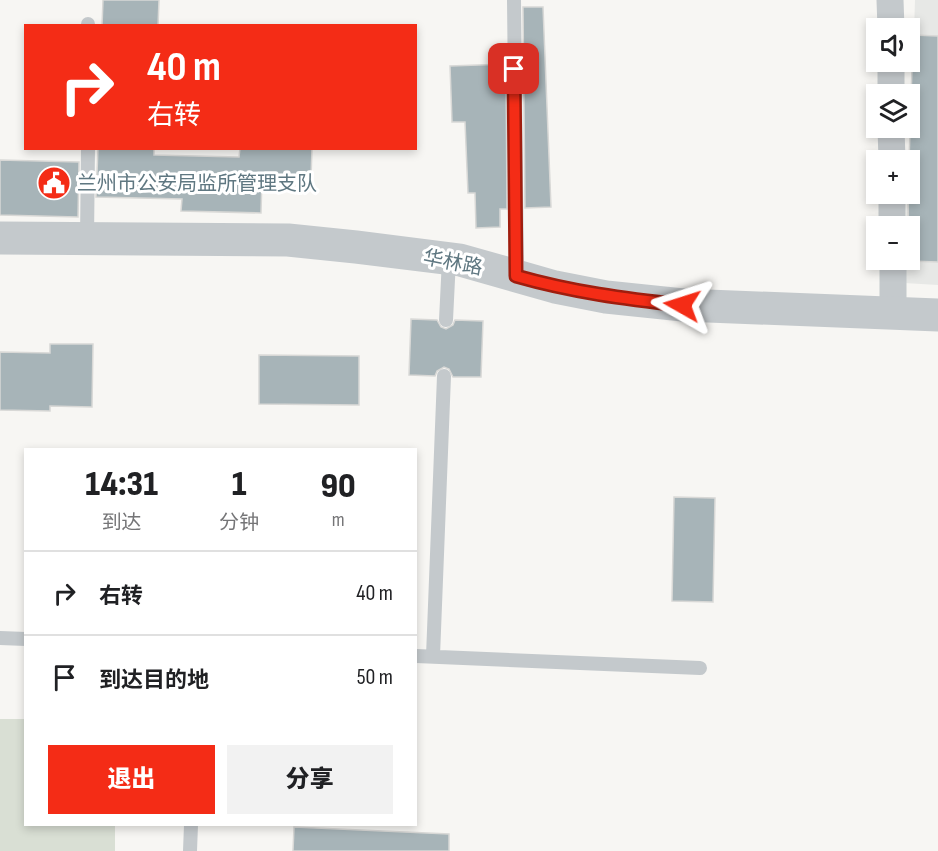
<!DOCTYPE html>
<html lang="zh">
<meta charset="utf-8">
<style>
:root{--surface:#fff;--page:#f2f2f2;--text:#202124;--muted:#757577;--line:#e0e0e0;--accent:#f42c16}
body{margin:0;font-family:"Sofia Sans Condensed","Noto Sans SC",sans-serif;background:var(--page);color:var(--text);height:100vh;display:flex;flex-direction:column;font-size:22px;white-space:nowrap}
*{box-sizing:border-box;margin:0}
p{font-size:20px;color:var(--muted)}
.icon{flex:none;width:33px;height:33px;fill:none;stroke:currentColor;stroke-width:2;stroke-linecap:round;stroke-linejoin:round}
.map{position:relative;flex:1;overflow:hidden}
.side{position:absolute;left:24px;top:448px;width:393px;height:378px;display:flex;flex-direction:column;background:var(--surface);border-radius:0px;box-shadow:0 3px 9px #0003}
.side>*{flex:none}
.top-card{position:absolute;left:24px;top:24px;width:393px;height:126px;border-radius:0px;box-shadow:0 3px 9px #0003;background:#f42c16;color:#fff;overflow:hidden}
.controls{position:absolute;left:866px;top:18px;display:grid;gap:12px}
.controls a{display:grid;place-items:center;width:54px;height:54px;border-radius:0px;background:var(--surface);box-shadow:0 3px 9px #0003;font-size:30px}
.pin{position:absolute;display:grid;place-items:center;width:51px;height:51px;color:#fff;margin:-26px;border-radius:12px;box-shadow:0 3px 9px #0006}
.me{position:absolute;width:66px;margin:-33px;rotate:276deg;stroke-linejoin:round;filter:drop-shadow(0 0 4px #0008)}
.turn{display:flex;align-items:center;gap:21px;height:126px;padding:0 24px;font-size:27px}
.turn .icon{width:78px;height:78px;stroke-width:2.5}
.turn b{display:block;font-size:42px;line-height:51px}
.eta{display:flex;justify-content:space-evenly;align-items:center;height:102px;text-align:center}
.eta b{font-size:36px;font-weight:800;line-height:42px}
.action{display:flex;gap:12px;margin-top:auto;padding:12px 24px}
.action a{flex:1;height:69px;border-radius:0px;background:var(--accent);color:#fff;font-size:24px;font-weight:800;line-height:69px;text-align:center}
.action a+a{background:var(--page);color:var(--text)}
ul{padding:0;list-style:none}
li{display:flex;align-items:center;gap:18px;height:84px;padding:0 24px;border-top:2px solid var(--line)}
li div{flex:1}
li b{display:block;font-size:22px}
li em{font-style:normal}
.map>svg:first-child{display:block}
.built{fill:#e7e8e6}
.green{fill:#d9dfd4}
.building{fill:#a7b4b8;stroke:#d8d8d6;stroke-width:1.5}
.lines{fill:none;stroke-linecap:round;stroke-linejoin:round}
.service{stroke:#c4c9cc;stroke-width:14}
.minor{stroke:#c4c9cc;stroke-width:27}
.tertiary{stroke:#c4c9cc;stroke-width:33}
.route-casing{stroke:#9f1d0e;stroke-width:15}
.route{stroke:#f42c16;stroke-width:10}
.labels{text-anchor:middle;stroke-width:6;stroke-linejoin:round;paint-order:stroke}
.poi-label{font-size:20px;fill:#5f7781;stroke:#fff;text-anchor:start}
.street-label{font-size:20px;fill:#5f7781;stroke:#fff}
</style>
<div class="map">
<svg width="938" height="851" viewBox="0 0 938 851">
<rect width="100%" height="100%" fill="#f7f6f3"/>
<path class="built" d="M 915,0 L 938,0 L 938,285 L 904,283 L 904,260 L 909,260 L 909,226 L 906,226 L 907,194 L 909,194 Z"/>
<path class="green" d="M 0,719 L 25,719 L 26,825 L 115,825 L 115,851 L 0,851 Z"/>
<path class="building" d="M 103,0 L 159,0 L 158,26 L 102,26 Z
M 523,7 L 543,7 L 551,207 L 525,208 Z
M 913,35 L 938,36 L 938,262 L 909,261 L 908,194 Z
M 506,64 L 507,209 L 500,209 L 500,227 L 476,228 L 475,193 L 468,193 L 465,122 L 452,122 L 450,66 Z
M 98,148 L 154,148 L 154,155 L 239,157 L 240,148 L 312,148 L 311,179 L 262,178 L 261,213 L 181,211 L 182,199 L 96,197 Z
M 0,160 L 79,162 L 78,217 L 0,215 Z
M 411,319 L 437,320 L 441,327 L 446,329 L 453,325 L 455,320 L 483,321 L 481,377 L 453,377 L 449,369 L 444,367 L 437,371 L 435,376 L 409,375 Z
M 50,344 L 93,344 L 92,407 L 50,406 L 50,411 L 0,410 L 0,352 L 50,353 Z
M 259,355 L 359,356 L 359,405 L 259,404 Z
M 674,497 L 715,498 L 713,602 L 672,601 Z
M 294,827 L 449,834 L 449,851 L 293,851 Z"/>
<g class="lines">
<path class="service" d="M 514,0 L 517,276
M 88,26 L 88,24
M 87,239 L 88,148
M 446,320 L 449,259
M 0,638 L 26,639
M 416,656 L 700,668
M 433,656 L 444,376
M 190,851 L 191,825"/>
<path class="minor" d="M 890,0 L 891,28
M 891,62 L 891,94
M 891,128 L 892,160
M 892,194 L 892,226
M 893,260 L 893,314"/>
<path class="tertiary" d="M 0,238 L 288,240 L 356,247 L 460,260 L 555,287 L 606,297 L 683,305 L 938,315"/>
</g>
<g class="lines">
<defs>
<path id="route" d="M 514,69 L 516,276 C 572,292 625,299 682,305"/>
</defs>
<use href="#route" class="route-casing"/>
<use href="#route" class="route"/>
</g>
<defs>
<symbol id="civic-disc" viewBox="-11 -11 22 22"><circle r="9.5" fill="#f42c16" stroke="#fff"/><path d="M-.6-6.5H3V-4.5H.6V-3L4-1V1h2V6H-6V1h2V-1L-.6-3ZM-1.2 2.5V6h2.4V2.5Z" fill="#fff"/></symbol>
</defs>
<g fill-rule="evenodd">
<use href="#civic-disc" x="35" y="164" width="38" height="38"/>
</g>
<g class="labels">
<g class="poi-label">
<text x="77" y="190">兰州市公安局监所管理支队</text>
</g>
<g class="street-label">
<text transform="translate(453 262) rotate(11)" y="7">华林路</text>
</g>
</g>
</svg>
<div class="controls">
<a><svg class="icon" aria-label="sound" viewBox="0 0 24 24"><path d="M4 9h4l5-4v14l-5-4H4zM17 9q2 3 0 6"/></svg></a>
<a><svg class="icon" aria-label="layers" viewBox="0 0 24 24"><path d="M12 4l9 5-9 5-9-5zM3 14l9 5 9-5"/></svg></a>
<a>+</a>
<a>−</a>
</div>
<div class="pin" style="left:514px;top:69px;background:#d93025"><svg class="icon" aria-label="arrive" viewBox="0 0 24 24"><path d="M6 21V4h12l-3 4 3 4H6"/></svg></div>
<svg class="me" style="left:682px;top:305px" viewBox="-20 -20 40 40"><path d="M0-17L14 15 0 8-14 15z" fill="#f42c16" stroke="#fff" stroke-width="4"/></svg>
<div class="top-card">
<div class="turn"><svg class="icon" aria-label="right" viewBox="0 0 24 24"><path d="M7 20v-9h11M14 6l5 5-5 5"/></svg><div><b>40 m</b>右转</div></div>
</div>
<section class="side">
<div class="eta">
<div><b>14:31</b><p>到达</p></div>
<div><b>1</b><p>分钟</p></div>
<div><b>90</b><p>m</p></div>
</div>
<ul>
<li><svg class="icon" aria-label="right" viewBox="0 0 24 24"><path d="M7 20v-9h11M14 6l5 5-5 5"/></svg><div><b>右转</b></div><em>40 m</em></li>
<li><svg class="icon" aria-label="arrive" viewBox="0 0 24 24"><path d="M6 21V4h12l-3 4 3 4H6"/></svg><div><b>到达目的地</b></div><em>50 m</em></li>
</ul>
<div class="action"><a>退出</a><a>分享</a></div>
</section>
</div>
